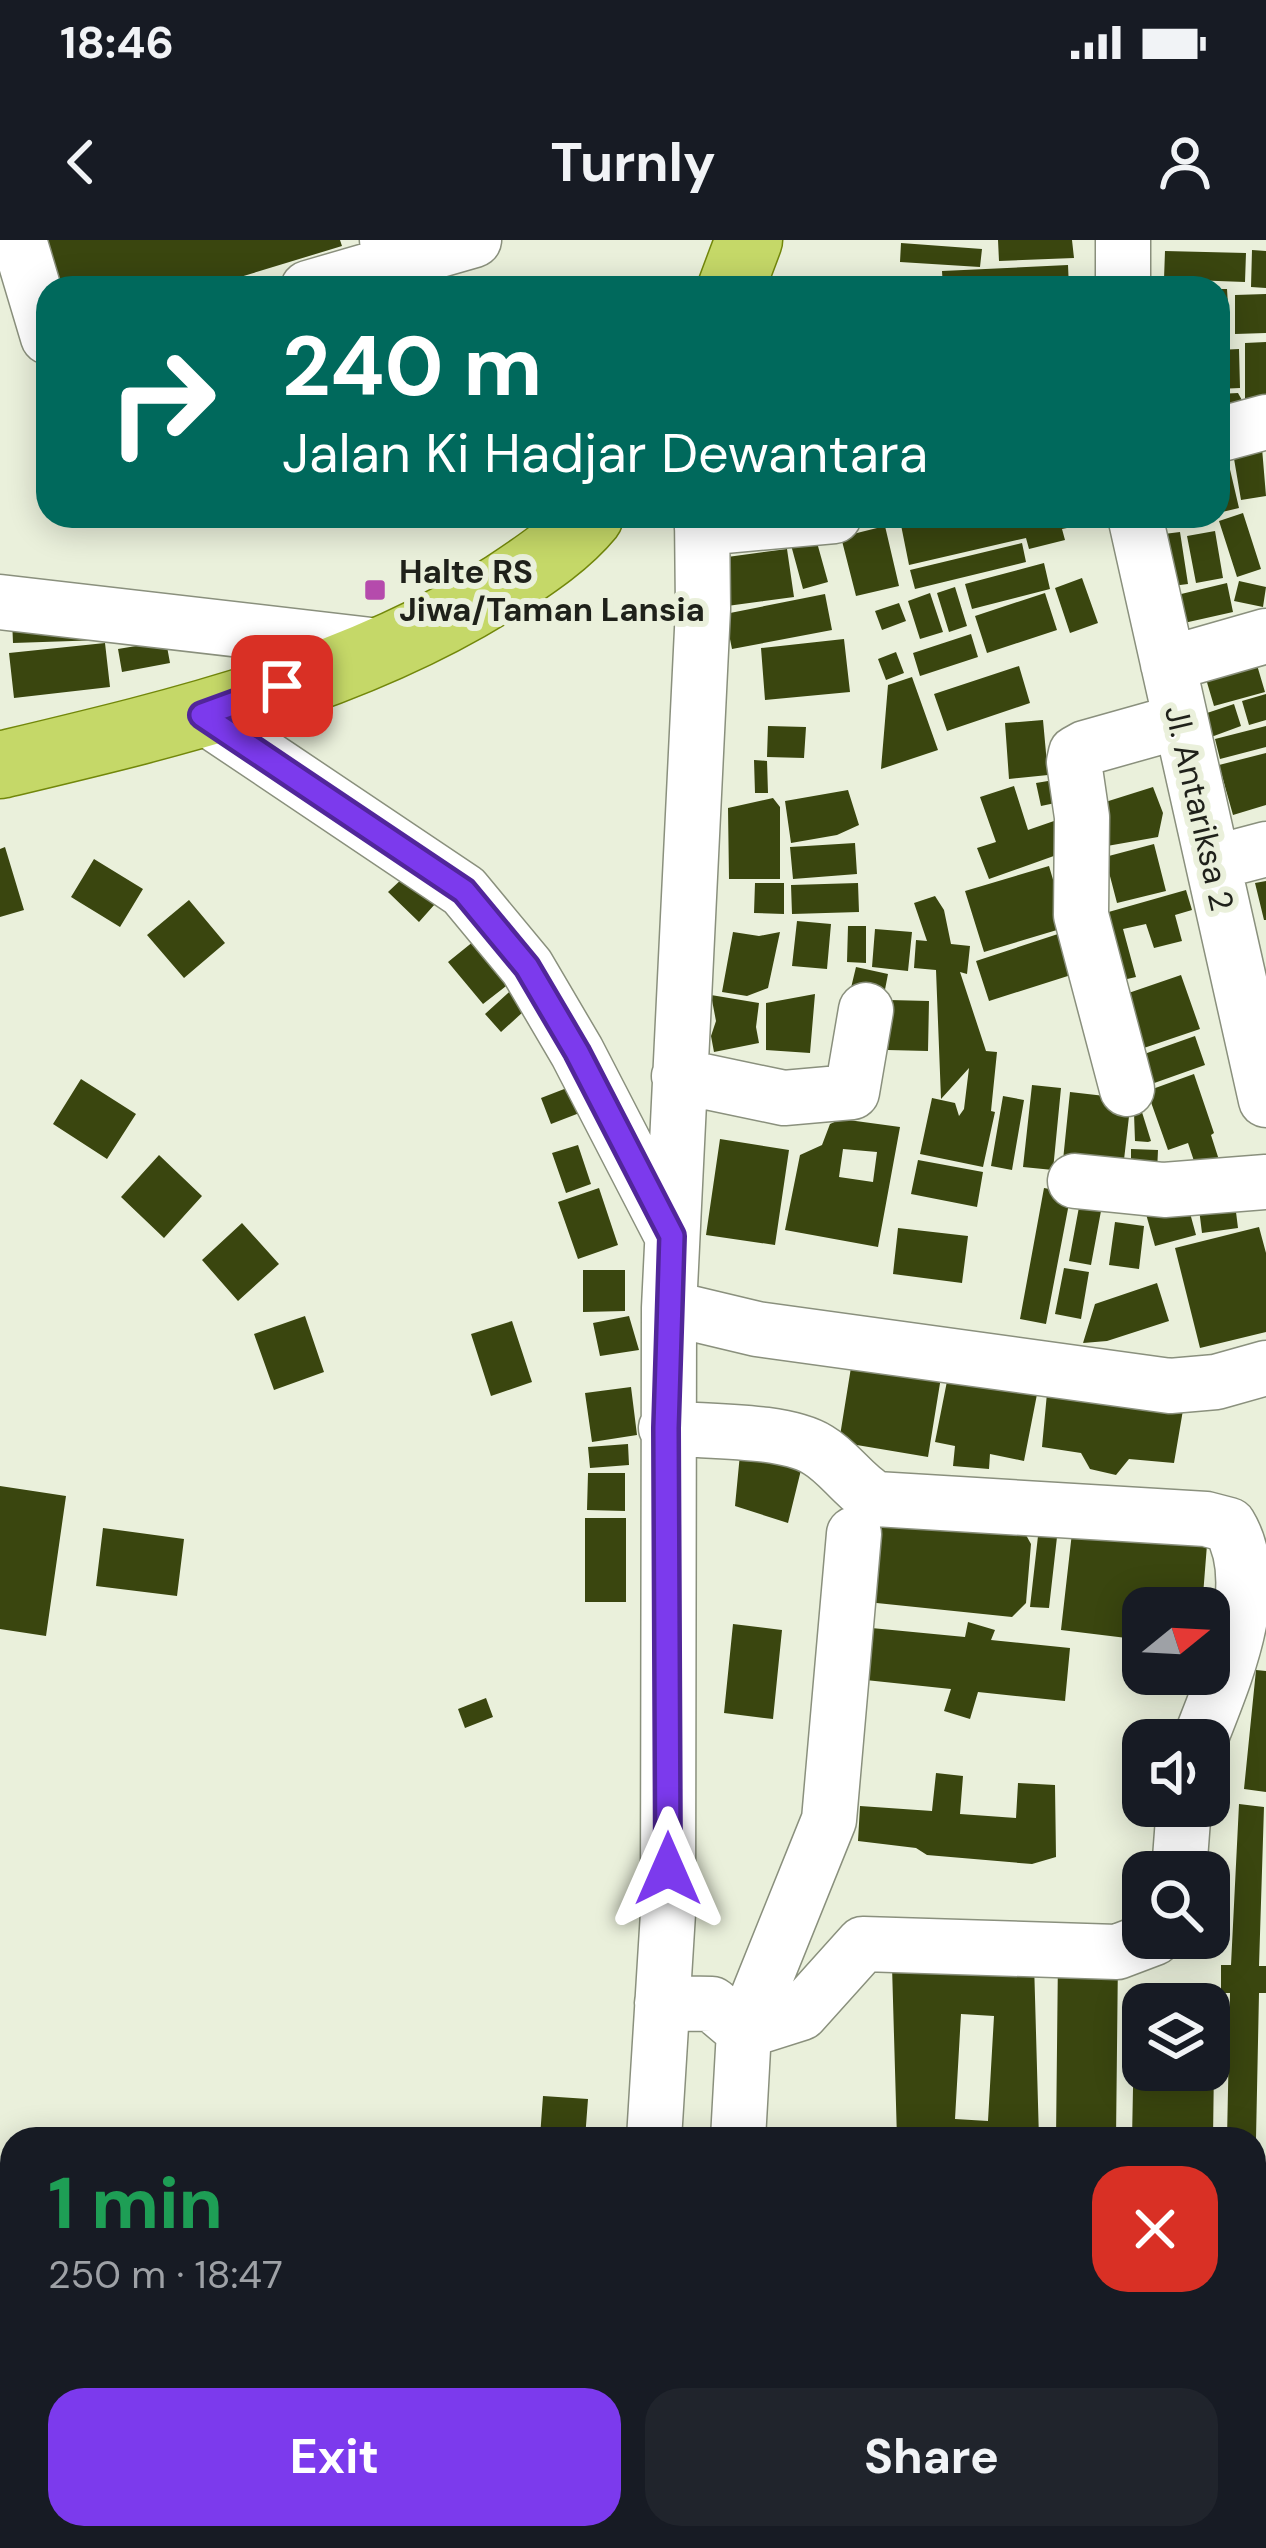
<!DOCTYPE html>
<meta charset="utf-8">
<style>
:root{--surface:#171b24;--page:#20242c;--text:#f1f3f6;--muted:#9ea1a6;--accent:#7c3aed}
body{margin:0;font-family:"DM Sans",sans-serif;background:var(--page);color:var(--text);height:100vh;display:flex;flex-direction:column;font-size:45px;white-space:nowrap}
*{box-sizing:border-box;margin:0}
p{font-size:39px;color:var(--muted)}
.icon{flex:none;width:66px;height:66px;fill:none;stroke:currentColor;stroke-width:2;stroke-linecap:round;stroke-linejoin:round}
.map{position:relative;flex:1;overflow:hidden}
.panel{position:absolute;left:0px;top:1887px;width:1266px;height:423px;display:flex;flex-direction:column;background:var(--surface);border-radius:36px 36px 0 0;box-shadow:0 6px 30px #0003}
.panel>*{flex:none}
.top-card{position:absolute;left:36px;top:36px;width:1194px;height:252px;border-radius:36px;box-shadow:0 6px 30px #0003;background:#00695c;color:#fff;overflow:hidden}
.needle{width:78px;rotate:72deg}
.buttons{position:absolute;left:1122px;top:1347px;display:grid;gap:24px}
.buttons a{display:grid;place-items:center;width:108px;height:108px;border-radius:24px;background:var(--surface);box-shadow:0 6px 30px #0003;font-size:60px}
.pin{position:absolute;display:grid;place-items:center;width:102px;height:102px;color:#fff;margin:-51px;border-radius:24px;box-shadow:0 6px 18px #0006}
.me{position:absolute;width:132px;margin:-66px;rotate:0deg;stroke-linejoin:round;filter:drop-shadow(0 0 9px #0008)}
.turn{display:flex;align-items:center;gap:42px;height:252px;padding:0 48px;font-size:54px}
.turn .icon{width:156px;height:156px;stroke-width:2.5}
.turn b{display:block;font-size:84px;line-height:102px}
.round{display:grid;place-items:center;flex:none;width:126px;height:126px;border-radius:36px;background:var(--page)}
.headline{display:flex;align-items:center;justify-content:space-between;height:204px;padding:0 48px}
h1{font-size:72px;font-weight:700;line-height:90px;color:#1e9e55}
.primary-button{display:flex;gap:24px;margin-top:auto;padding:24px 48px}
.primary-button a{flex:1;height:138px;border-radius:36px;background:var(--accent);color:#fff;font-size:48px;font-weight:700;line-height:138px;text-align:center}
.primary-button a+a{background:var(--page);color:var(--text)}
.status{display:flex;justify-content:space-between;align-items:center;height:84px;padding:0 60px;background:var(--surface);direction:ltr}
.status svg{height:33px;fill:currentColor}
header{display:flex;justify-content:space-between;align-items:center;height:156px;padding:0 48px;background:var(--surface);font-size:54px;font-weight:700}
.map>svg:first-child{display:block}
.building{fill:#3a460f;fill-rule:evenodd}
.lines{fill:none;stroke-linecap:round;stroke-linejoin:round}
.minor-casing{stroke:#8a907d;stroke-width:57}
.major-casing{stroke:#72870b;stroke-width:69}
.minor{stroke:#fff;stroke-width:54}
.major{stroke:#c5d868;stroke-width:66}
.route-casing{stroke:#51269a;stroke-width:30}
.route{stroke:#7c3aed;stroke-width:21}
.poi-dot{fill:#b54bac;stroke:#eaf0db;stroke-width:4.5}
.labels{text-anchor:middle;stroke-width:12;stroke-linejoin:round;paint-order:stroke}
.poi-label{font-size:33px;font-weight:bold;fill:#1f211a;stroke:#eaf0db;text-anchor:start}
.street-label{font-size:33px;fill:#1f211a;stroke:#eaf0db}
</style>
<div class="status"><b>18:46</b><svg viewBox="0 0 49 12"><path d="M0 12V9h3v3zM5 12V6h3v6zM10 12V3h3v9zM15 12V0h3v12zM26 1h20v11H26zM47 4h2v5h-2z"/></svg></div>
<header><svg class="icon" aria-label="back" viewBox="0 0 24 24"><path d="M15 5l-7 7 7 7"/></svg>Turnly<svg class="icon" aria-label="person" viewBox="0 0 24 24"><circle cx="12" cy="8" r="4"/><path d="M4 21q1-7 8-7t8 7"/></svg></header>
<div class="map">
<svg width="1266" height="2308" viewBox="0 0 1266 2308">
<rect width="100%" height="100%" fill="#eaf0db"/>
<path class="building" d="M 42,0 L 340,0 L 342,6 L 204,48 L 56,48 Z
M 998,0 L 1072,0 L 1074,18 L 999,21 Z
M 901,3 L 982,9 L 980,27 L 900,22 Z
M 1252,10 L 1266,11 L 1266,48 L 1251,47 Z
M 1165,11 L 1246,13 L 1245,42 L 1164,39 Z
M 1068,25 L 1069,48 L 943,48 L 942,31 Z
M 1218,49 L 1227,49 L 1230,97 L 1218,99 Z
M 1266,54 L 1266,93 L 1235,94 L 1235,55 Z
M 1266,102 L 1266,159 L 1245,160 L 1245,103 Z
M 1239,109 L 1240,148 L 1218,149 L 1218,110 Z
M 1238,153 L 1243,162 L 1218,179 L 1218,154 Z
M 1261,196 L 1266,256 L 1241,260 L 1231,201 Z
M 1225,208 L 1239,268 L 1218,273 L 1218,209 Z
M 1243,273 L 1261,329 L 1237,337 L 1219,281 Z
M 939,276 L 1064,276 L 1067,288 L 1062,289 L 1065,300 L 1029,309 L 1026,298 L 909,325 L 901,285 Z
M 885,286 L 899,346 L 856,356 L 841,297 Z
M 1215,291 L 1223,338 L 1196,343 L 1187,296 Z
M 1180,292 L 1188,344 L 1172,346 L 1164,294 Z
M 816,299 L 828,342 L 803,349 L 791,305 Z
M 1022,303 L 1026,322 L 915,349 L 910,330 Z
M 787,309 L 794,357 L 727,366 L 720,318 Z
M 1044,323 L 1050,349 L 972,369 L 965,344 Z
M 1082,338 L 1098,383 L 1070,393 L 1055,348 Z
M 1239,341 L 1266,347 L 1263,367 L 1234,361 Z
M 1227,343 L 1233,372 L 1184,383 L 1177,355 Z
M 955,347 L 967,386 L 949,392 L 937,353 Z
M 930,353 L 943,392 L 920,399 L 908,361 Z
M 1045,353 L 1057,390 L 987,413 L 975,376 Z
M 825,354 L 832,390 L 732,409 L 725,374 Z
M 899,363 L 906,381 L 882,390 L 875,371 Z
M 12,379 L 102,400 L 13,403 Z
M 971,394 L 978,417 L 920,436 L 913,413 Z
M 844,399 L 850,452 L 765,460 L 761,408 Z
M 166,401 L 170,423 L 122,432 L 118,409 Z
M 105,403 L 110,447 L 14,458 L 9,413 Z
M 896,412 L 904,433 L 886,440 L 878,419 Z
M 1257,425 L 1265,452 L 1214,466 L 1206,439 Z
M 1019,426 L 1030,463 L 947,491 L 934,454 Z
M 912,437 L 938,510 L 881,529 L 888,445 Z
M 1266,454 L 1266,480 L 1249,485 L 1242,461 Z
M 1234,464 L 1241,486 L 1203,500 L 1195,477 Z
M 1043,480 L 1048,535 L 1009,539 L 1005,483 Z
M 768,486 L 806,487 L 804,518 L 767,517 Z
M 1266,486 L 1266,507 L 1220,519 L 1215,499 Z
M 1266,513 L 1266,565 L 1233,575 L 1219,525 Z
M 754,520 L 767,521 L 768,553 L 755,553 Z
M 1054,540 L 1060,562 L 1041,566 L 1036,543 Z
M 1014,546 L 1028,590 L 1054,581 L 1065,612 L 989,639 L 977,608 L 996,602 L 980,557 Z
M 1153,547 L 1163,573 L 1158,597 L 1107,606 L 1099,564 Z
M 848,550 L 859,585 L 837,595 L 791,603 L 785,561 Z
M 773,558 L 780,567 L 780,639 L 729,639 L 728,568 Z
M 855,603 L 857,634 L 793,639 L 790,607 Z
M 1154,604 L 1166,651 L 1117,663 L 1105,617 Z
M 5,607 L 24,670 L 0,677 L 0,609 Z
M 94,619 L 143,649 L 120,687 L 71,657 Z
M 1049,626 L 1067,687 L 984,712 L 965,651 Z
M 405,636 L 435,664 L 419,682 L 388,652 Z
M 1266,641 L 1266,680 L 1264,680 L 1255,643 Z
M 755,643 L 784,643 L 784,674 L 754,673 Z
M 858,643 L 859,672 L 792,674 L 791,645 Z
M 1186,650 L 1192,670 L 1175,675 L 1182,701 L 1154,708 L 1146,684 L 1123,689 L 1136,737 L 1114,742 L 1098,675 Z
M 935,656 L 944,670 L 951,704 L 970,706 L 967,734 L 960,732 L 986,811 L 997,812 L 991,871 L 995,872 L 983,927 L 920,914 L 932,858 L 955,863 L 959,876 L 964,869 L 969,828 L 941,859 L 936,730 L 914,728 L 916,700 L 927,701 L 914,663 Z
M 189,660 L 225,703 L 184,738 L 147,695 Z
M 797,681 L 831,684 L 827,729 L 792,726 Z
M 848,686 L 866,686 L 866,723 L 847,722 Z
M 875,689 L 912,692 L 908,731 L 872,727 Z
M 733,692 L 759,696 L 780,692 L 768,748 L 747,756 L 722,752 Z
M 1058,694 L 1071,735 L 989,761 L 976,721 Z
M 479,697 L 514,740 L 483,764 L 448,722 Z
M 856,727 L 888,734 L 883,760 L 850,752 Z
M 1181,735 L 1200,789 L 1132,812 L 1114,758 Z
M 518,744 L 534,762 L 501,792 L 485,774 Z
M 815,754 L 810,813 L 766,810 L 766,763 Z
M 711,755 L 759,763 L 756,787 L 759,803 L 714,812 L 711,796 L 716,781 Z
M 889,760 L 929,761 L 928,811 L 888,810 Z
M 1195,796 L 1205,825 L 1143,847 L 1133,818 Z
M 1194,834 L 1214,893 L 1211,895 L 1219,920 L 1196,927 L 1188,903 L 1168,910 L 1147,851 Z
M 81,839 L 136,874 L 107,919 L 53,884 Z
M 1032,845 L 1061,848 L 1053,930 L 1023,927 Z
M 572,846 L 582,872 L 551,884 L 541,858 Z
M 1070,852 L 1131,859 L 1122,937 L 1062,930 Z
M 1003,856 L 1024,860 L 1012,930 L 991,926 Z
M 1141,869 L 1151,901 L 1148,902 L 1135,901 L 1134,873 Z
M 841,879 L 900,887 L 878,1007 L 785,990 L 800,915 L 822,905 L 830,884 ZM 843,909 L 877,912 L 873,942 L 839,937 Z
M 720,899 L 789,910 L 775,1005 L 706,995 Z
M 578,905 L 591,944 L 566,953 L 552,913 Z
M 1131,909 L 1158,910 L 1157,932 L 1131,931 Z
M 159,915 L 202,956 L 164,998 L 121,957 Z
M 918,920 L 983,932 L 977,967 L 911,954 Z
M 599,948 L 618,1005 L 578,1019 L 558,962 Z
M 1044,948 L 1071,953 L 1046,1084 L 1020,1079 Z
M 1187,962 L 1196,995 L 1155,1006 L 1146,974 Z
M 1235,964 L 1238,988 L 1202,993 L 1199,969 Z
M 1079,967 L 1101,971 L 1091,1025 L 1069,1021 Z
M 1115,982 L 1144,986 L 1139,1029 L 1109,1025 Z
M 242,983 L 279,1024 L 238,1061 L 202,1020 Z
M 1259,987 L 1266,1013 L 1266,1092 L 1200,1108 L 1175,1008 Z
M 898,988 L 968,996 L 962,1043 L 893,1034 Z
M 1064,1028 L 1089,1032 L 1081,1079 L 1055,1074 Z
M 583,1030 L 625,1030 L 625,1071 L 583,1072 Z
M 1157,1043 L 1169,1081 L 1107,1101 L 1083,1103 L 1095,1064 Z
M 305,1076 L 324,1132 L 274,1150 L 254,1094 Z
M 629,1076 L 639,1110 L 600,1116 L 593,1083 Z
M 512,1081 L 532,1142 L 491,1156 L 471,1094 Z
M 853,1115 L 942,1131 L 928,1217 L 839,1202 Z
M 950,1126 L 1039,1144 L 1024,1221 L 990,1214 L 989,1229 L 953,1226 L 955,1206 L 935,1202 Z
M 631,1147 L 637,1195 L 592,1202 L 585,1153 Z
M 1047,1153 L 1183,1170 L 1174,1223 L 1129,1219 L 1116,1235 L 1090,1229 L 1081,1213 L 1042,1207 Z
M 628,1204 L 629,1225 L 590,1228 L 588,1207 Z
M 740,1214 L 801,1230 L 788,1283 L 735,1266 Z
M 588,1233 L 625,1233 L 625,1271 L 587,1270 Z
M 0,1246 L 66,1256 L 46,1396 L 0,1389 Z
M 876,1272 L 1021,1286 L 1031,1304 L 1026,1363 L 1012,1377 L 867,1362 Z
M 1074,1275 L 1208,1292 L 1202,1368 L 1143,1368 L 1143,1400 L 1061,1390 Z
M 585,1278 L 626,1278 L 626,1362 L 585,1362 Z
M 103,1288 L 184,1299 L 177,1356 L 96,1346 Z
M 1038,1296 L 1057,1297 L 1049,1368 L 1030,1367 Z
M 968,1382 L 995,1390 L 991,1400 L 1070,1408 L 1065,1461 L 978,1452 L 970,1479 L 944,1471 L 951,1449 L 856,1439 L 861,1387 L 965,1397 Z
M 733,1384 L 782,1390 L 773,1479 L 724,1473 Z
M 1256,1430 L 1266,1431 L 1266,1552 L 1244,1549 Z
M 486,1458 L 493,1477 L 465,1488 L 458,1469 Z
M 936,1533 L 963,1536 L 960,1574 L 1016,1578 L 1018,1543 L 1055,1545 L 1056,1617 L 1032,1624 L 927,1615 L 916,1608 L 858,1601 L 860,1566 L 932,1571 Z
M 1239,1564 L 1264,1567 L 1259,1726 L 1266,1726 L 1266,1753 L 1259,1753 L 1256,1899 L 1227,1899 L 1230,1753 L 1221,1753 L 1221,1725 L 1231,1725 Z
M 1058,1716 L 1118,1716 L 1116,1899 L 1056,1899 Z
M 1034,1722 L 1039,1899 L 897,1899 L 892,1726 ZM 961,1774 L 994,1776 L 988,1881 L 955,1879 Z
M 1135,1749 L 1215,1750 L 1213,1899 L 1132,1899 ZM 1143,1764 L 1209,1764 L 1209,1830 L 1143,1830 Z
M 543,1856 L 588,1859 L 585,1899 L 540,1897 Z
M 1259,2039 L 1266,2039 L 1266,2094 L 1259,2093 Z
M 530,2298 L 565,2298 L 565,2307 L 531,2308 Z
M 892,2298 L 945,2298 L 945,2308 L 892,2308 Z
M 978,2298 L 1029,2298 L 1029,2308 L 978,2308 Z
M 1107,2298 L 1151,2298 L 1151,2308 L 1107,2308 Z
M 1220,2298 L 1250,2298 L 1250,2308 L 1220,2308 Z"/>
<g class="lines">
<defs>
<path id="minor" d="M 19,0 L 48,97
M 387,0 L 394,23 L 474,0
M 308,48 L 394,23
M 1123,48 L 1123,0
M 1218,195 L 1266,182
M 1135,276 L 1266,860
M 702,288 L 834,276
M 0,362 L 388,407
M 1168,424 L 1266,396
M 202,475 L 464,651 L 527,727 L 577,812 L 671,994
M 1213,623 L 1266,609
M 679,836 L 784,858 L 852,852 L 866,770
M 1127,849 L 1081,675 L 1082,577 L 1074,522 L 1076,513 L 1085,508 L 1181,481
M 1075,941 L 1164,950 L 1266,942
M 669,1068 L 757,1089 L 1170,1146 L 1216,1142 L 1266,1128
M 666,1188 C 707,1192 784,1189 818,1210 C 840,1223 853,1246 876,1259 L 1206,1279 L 1229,1285 C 1266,1346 1223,1440 1200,1500
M 1179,1632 L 1184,1566
M 662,1763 L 712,1764 L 744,1791 L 829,1580 L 854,1294
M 654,1899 L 668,1673 L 669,1068 L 703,369 L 702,276
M 738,1899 L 744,1791 L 801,1773 L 863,1704 L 1117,1712 L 1154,1698
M 609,2308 L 610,2298
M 710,2308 L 711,2298
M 869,2308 L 869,2298"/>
<path id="major" d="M 731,48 L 749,0
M 0,525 C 172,484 354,442 505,345 C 535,325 567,304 590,276"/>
</defs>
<use href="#minor" class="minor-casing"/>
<use href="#major" class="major-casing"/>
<use href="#minor" class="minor"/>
<use href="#major" class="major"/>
</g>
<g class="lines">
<defs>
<path id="route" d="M 282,446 L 202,475 L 464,651 L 527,727 L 577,812 L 672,996 L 666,1188 L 668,1629"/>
</defs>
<use href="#route" class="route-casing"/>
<use href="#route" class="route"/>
</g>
<rect class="poi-dot" x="363" y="338" width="24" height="24" rx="6"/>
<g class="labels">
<g class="poi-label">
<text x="399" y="343">Halte RS<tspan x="399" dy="38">Jiwa/Taman Lansia</tspan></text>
</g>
<g class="street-label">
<text transform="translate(1200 568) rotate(77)" y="12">Jl. Antariksa 2</text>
</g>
</g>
</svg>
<div class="buttons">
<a><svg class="needle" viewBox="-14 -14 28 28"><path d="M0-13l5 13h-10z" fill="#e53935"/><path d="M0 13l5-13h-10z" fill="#9ea1a6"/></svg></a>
<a><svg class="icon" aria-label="sound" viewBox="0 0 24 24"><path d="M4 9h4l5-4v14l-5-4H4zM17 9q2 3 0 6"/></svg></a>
<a><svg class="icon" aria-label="search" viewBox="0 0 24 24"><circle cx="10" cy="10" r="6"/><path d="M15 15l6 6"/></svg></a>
<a><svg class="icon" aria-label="layers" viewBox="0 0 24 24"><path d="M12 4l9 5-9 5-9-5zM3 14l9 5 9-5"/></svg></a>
</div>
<div class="pin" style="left:282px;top:446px;background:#d93025"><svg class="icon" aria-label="arrive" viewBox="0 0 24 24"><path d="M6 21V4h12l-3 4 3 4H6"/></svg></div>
<svg class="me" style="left:668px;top:1629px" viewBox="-20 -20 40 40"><path d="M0-17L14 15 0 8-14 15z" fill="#7c3aed" stroke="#fff" stroke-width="4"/></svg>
<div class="top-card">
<div class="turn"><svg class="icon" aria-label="right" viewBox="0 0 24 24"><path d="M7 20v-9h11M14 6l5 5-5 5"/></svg><div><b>240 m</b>Jalan Ki Hadjar Dewantara</div></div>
</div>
<section class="panel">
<div class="headline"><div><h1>1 min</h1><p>250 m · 18:47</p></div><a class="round" style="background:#d93025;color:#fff"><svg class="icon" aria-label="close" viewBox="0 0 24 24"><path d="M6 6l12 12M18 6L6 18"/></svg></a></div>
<div class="primary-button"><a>Exit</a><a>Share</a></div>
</section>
</div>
